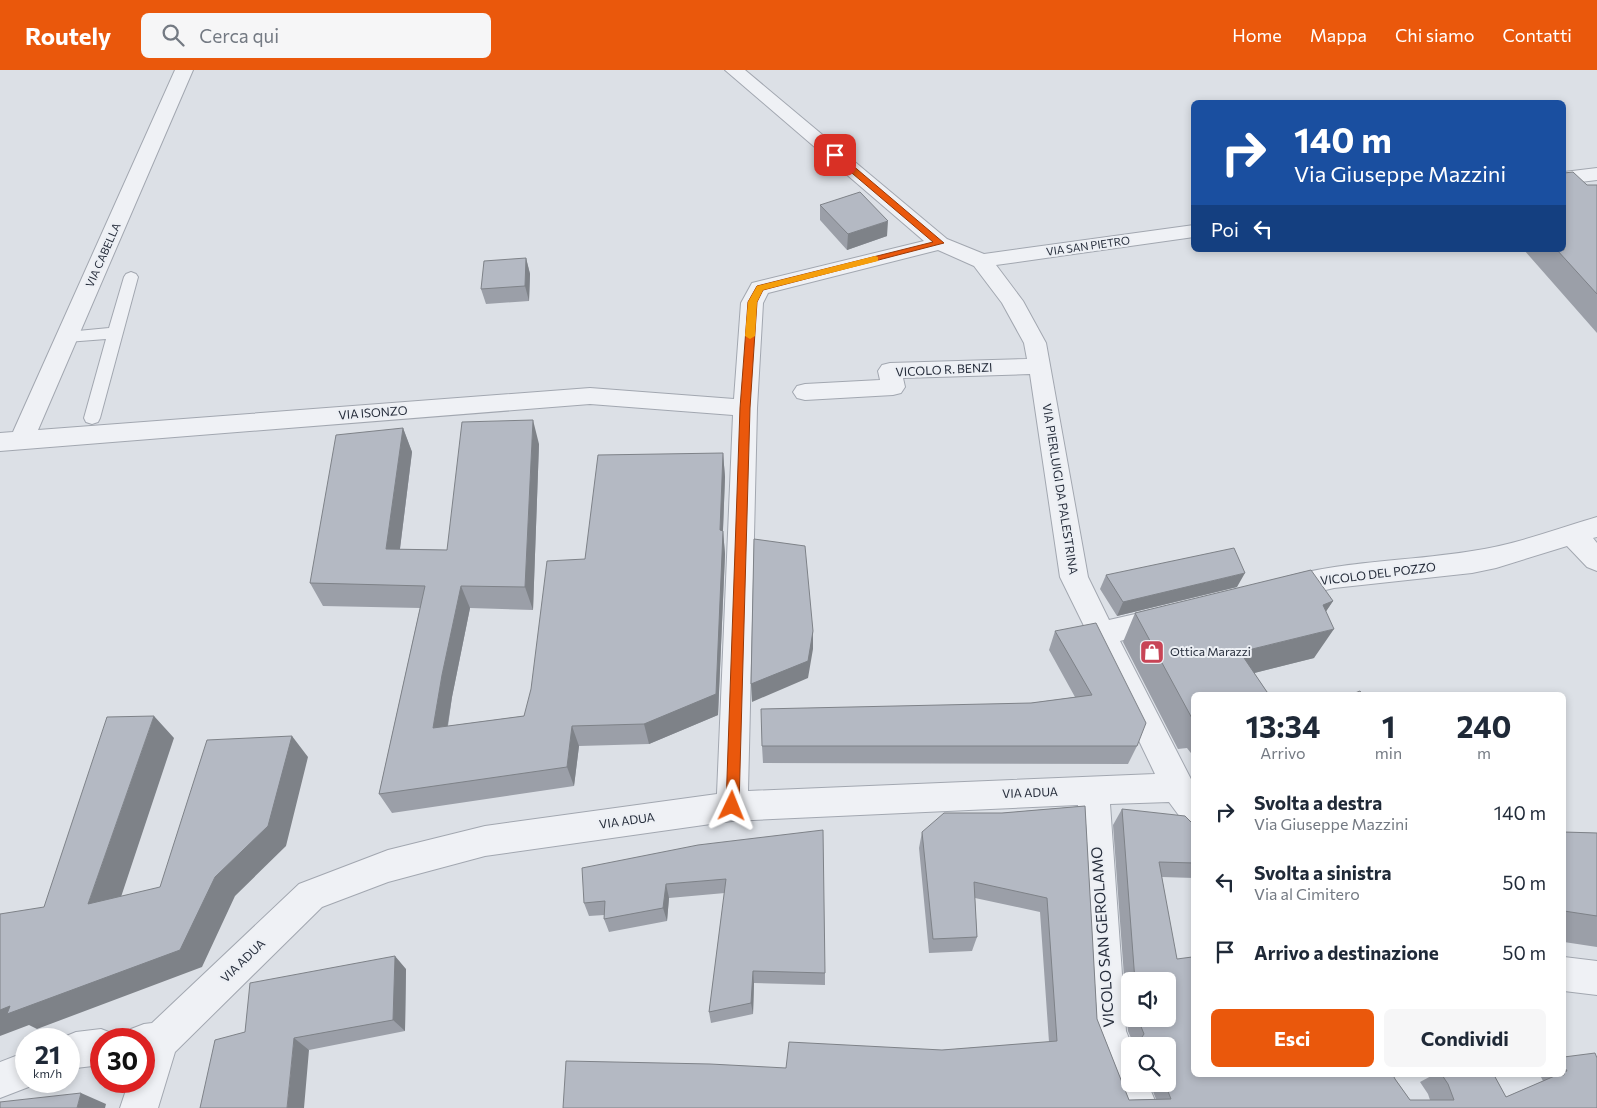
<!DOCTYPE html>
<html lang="it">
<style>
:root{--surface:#fff;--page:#f6f6f7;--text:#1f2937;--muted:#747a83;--accent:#ea580c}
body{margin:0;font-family:Commissioner,sans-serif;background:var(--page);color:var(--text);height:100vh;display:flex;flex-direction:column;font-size:19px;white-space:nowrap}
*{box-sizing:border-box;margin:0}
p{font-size:16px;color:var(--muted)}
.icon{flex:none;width:28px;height:28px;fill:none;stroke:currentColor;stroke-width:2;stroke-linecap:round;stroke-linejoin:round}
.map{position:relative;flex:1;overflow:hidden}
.panel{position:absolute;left:1191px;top:622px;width:375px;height:385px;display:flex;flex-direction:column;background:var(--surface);border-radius:8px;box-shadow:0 2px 8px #0003}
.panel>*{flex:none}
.hud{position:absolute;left:1191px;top:30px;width:375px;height:152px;border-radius:8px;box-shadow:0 2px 8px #0003;background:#1a4fa0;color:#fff;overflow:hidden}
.buttons{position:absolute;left:1121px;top:902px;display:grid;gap:10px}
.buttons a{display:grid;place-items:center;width:55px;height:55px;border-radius:8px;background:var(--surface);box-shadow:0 2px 8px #0003;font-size:25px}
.speed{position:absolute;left:15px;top:958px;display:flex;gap:10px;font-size:25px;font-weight:700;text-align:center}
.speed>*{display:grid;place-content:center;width:65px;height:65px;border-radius:50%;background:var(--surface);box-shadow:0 2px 8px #0003;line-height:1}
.speed small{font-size:12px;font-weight:400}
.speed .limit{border:8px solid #d22;background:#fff;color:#111}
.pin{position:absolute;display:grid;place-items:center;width:42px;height:42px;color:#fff;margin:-21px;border-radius:10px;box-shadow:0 2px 8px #0006}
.me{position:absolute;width:55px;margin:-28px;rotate:2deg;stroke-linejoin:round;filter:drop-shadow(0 0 4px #0008)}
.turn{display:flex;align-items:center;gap:18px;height:105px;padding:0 20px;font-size:22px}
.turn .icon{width:65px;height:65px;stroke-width:2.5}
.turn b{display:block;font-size:35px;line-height:42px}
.then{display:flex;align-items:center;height:48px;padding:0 20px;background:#0003;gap:10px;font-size:19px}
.eta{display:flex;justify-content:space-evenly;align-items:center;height:85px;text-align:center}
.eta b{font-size:30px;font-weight:700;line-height:35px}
.primary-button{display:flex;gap:10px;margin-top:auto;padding:10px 20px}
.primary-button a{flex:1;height:58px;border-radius:8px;background:var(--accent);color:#fff;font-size:20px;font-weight:700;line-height:58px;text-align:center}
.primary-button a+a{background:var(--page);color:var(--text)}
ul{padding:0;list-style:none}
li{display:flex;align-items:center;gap:15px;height:70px;padding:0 20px}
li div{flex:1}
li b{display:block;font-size:19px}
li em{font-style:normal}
header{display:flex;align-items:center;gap:30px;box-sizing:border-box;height:70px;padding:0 25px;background:var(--accent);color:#fff}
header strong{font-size:24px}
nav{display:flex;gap:28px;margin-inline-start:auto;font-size:18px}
.search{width:350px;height:45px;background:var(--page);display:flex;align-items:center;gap:12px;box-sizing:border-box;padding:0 18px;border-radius:8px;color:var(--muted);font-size:19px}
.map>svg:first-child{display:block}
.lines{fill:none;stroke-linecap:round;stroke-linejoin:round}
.service-casing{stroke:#a2a7b0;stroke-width:2}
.minor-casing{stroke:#a2a7b0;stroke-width:2}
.service{fill:#eff1f5;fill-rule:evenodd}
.minor{fill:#eff1f5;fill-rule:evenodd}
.wall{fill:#9b9fa8;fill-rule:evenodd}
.shaded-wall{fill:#7e8288}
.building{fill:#b4b9c3;stroke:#7e8288}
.route{fill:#ea580c;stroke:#983908}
.slow{fill:#f59e0b}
.labels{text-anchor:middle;stroke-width:4;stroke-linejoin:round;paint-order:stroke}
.far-street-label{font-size:11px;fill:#272e3c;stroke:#eceff4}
.street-label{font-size:12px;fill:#272e3c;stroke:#eceff4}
.poi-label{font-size:12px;fill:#272e3c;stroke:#eceff4;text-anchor:start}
.near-street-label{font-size:15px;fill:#272e3c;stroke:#eceff4}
</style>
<header>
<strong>Routely</strong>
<div class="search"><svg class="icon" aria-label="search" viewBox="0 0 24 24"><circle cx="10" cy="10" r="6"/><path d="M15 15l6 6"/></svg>Cerca qui</div>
<nav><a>Home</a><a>Mappa</a><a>Chi siamo</a><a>Contatti</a></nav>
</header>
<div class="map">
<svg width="1597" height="1038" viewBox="0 0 1597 1038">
<rect width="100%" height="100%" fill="#dce0e6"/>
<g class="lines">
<defs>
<path id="service" d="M 131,202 L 136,204 L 138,207 L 100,348 L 98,352 L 92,354 L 86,352 L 84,348 L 106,269 L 67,272 L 62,271 L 59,267 L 62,263 L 67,262 L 109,258 L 124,207 L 126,204 Z"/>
<path id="minor" d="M 175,0 L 193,0 L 38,360 L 590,318 L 734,329 L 741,233 L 752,213 L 924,171 L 725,0 L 745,0 L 947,169 L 984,184 L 1194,155 L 1194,167 L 996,195 L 1023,231 L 1046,273 L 1088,507 L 1109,550 L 1166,537 L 1176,540 L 1180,548 L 1176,556 L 1120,571 L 1194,715 L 1194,756 L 1183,751 L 1169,732 L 1110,734 L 1126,961 L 1132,976 L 1130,976 L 1130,1014 L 1148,1014 L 1158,1038 L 1120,1038 L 1090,961 L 1078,735 L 732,751 L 485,786 L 388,812 L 322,837 L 175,982 L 158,1038 L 120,1038 L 129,1011 L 144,1011 L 144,969 L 127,969 L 131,959 L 144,954 L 152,953 L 299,814 L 388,780 L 485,756 L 717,724 L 733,345 L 590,334 L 0,381 L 0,363 L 13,362 ZM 938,180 L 974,196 L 1002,233 L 1024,273 L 1027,289 L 890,293 L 882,295 L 878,301 L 880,310 L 805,314 L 797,316 L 793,322 L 797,328 L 805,330 L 893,325 L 901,323 L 905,317 L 903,308 L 1030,304 L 1060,507 L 1087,562 L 1086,564 L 1092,573 L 1155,704 L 748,721 L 757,338 L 763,233 L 768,223 Z
M 1597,98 L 1597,110 L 1564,114 L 1564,102 Z
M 1597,447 L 1597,467 L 1593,468 L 1597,473 L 1597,501 L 1587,497 L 1567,476 L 1496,498 L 1472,503 L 1334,518 L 1283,530 L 1273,527 L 1269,519 L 1273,511 C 1338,490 1406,492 1472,481 C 1515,475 1556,459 1597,447 Z
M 1564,887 L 1597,891 L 1597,925 L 1564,921 Z
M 101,959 L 114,964 L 116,969 L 101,969 L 101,995 L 76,998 L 69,1001 L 69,969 L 59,969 L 76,962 Z
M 26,982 L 26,1011 L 40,1011 L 39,1013 L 0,1028 L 0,992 Z"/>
</defs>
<use href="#service" class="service-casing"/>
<use href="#minor" class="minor-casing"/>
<use href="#service" class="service"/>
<use href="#minor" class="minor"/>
</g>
<path class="wall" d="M 1587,115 L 1597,115 L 1597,263 L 1524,180 L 1564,180 Z
M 820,135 L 887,166 L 847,180 L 820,150 Z
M 526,188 L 530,204 L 529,231 L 486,234 L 481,219 Z
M 403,358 L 412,382 L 400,479 L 447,480 L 539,374 L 533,540 L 470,538 L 452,627 L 448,656 L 524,646 L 585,489 L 723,383 L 725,407 L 723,461 L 725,484 L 718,645 L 649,674 L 579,676 L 574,716 L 392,743 L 379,724 L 420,538 L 323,536 L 310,513 Z
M 1106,505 L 1237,517 L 1117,546 L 1100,519 Z
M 1333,531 L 1326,541 L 1314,588 L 1254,603 L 1267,622 L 1194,625 L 1194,687 L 1187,678 L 1178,679 L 1123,572 L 1135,543 Z
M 1055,561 L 1137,676 L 1128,694 L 763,693 L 762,676 L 1031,633 L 1075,627 L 1049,580 Z
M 1085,736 L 1097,949 L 1129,1030 L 1156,1029 L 1150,1014 L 1168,1014 L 1168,976 L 1133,976 L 1134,975 L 1128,961 L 1113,755 L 1122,739 L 1194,755 L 1194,808 L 1162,807 L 1194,1005 L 1395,1009 L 1410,1030 L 1430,1030 L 1428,1024 L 1420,1012 L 1433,1005 L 1494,1005 L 1506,1027 L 1543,1011 L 1540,1005 L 1564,1005 L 1564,987 L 1597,1038 L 563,1038 L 786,998 L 942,980 L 1049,972 L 1040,842 L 975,828 L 977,867 L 972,881 L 929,883 L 919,778 L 922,762 L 1002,743 ZM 1130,911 L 1168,911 L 1168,949 L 1130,949 Z
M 1564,762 L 1597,763 L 1597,877 L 1564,872 Z
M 698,775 L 825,903 L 825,915 L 754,913 L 753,944 L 711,953 L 709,942 L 725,823 L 669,828 L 667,851 L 609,862 L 604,849 L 604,845 L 589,846 L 584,833 Z
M 406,899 L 405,961 L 309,980 L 245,962 Z"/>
<path class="shaded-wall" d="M 888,151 L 887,166 L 847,180 L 848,164 Z
M 526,188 L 530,204 L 529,231 L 525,216 Z
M 533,350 L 539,374 L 533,540 L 525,517 Z
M 403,358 L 412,382 L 397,502 L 386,479 Z
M 723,383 L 725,407 L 722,484 L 720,460 Z
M 723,461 L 725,484 L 718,645 L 649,674 L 644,654 Z
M 1245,503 L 1237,517 L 1117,546 L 1123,532 Z
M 461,516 L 470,538 L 452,627 L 444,678 L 433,658 L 442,605 Z
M 1333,531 L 1313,561 L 1323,535 Z
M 1334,559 L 1314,588 L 1223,611 L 1240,582 Z
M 813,561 L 813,579 L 808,608 L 752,632 L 751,614 Z
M 154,646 L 174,668 L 113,851 L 88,834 Z
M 572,656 L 579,676 L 574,716 L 567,697 Z
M 292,666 L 308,687 L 286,776 L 235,826 L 202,897 L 37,959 L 29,955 L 0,966 L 0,940 L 215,807 Z
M 666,814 L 669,828 L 667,851 L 663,838 Z
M 395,886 L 406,899 L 405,961 L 393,950 Z
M 753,901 L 754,913 L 753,944 L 751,933 Z
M 294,968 L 309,980 L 304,1038 L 287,1038 Z
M 81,1023 L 106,1034 L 105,1038 L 77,1038 Z"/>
<path class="building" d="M 1573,102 L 1587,115 L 1597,115 L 1597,224 L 1557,180 L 1564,180 L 1564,103 Z
M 860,122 L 888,151 L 848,164 L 820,135 Z
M 526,188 L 525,216 L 481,219 L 484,191 Z
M 533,350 L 525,517 L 461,516 L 442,605 L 433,658 L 524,646 L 531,619 L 547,491 L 585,489 L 598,385 L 723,383 L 720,460 L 723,461 L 716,624 L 644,654 L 572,656 L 567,697 L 379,724 L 425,516 L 310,513 L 336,365 L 403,358 L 386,479 L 447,480 L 462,352 Z
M 754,469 L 805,476 L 813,561 L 808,591 L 751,614 Z
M 1234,478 L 1245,503 L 1123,532 L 1106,505 Z
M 1311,500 L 1333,531 L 1323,535 L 1334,559 L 1240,582 L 1267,622 L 1271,625 L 1194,625 L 1194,652 L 1135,543 Z
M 1096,553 L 1146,653 L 1137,676 L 762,676 L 761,639 L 1031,633 L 1092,625 L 1055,561 Z
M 1360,621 L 1363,625 L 1350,625 Z
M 154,646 L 88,834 L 160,817 L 207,670 L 292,666 L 268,756 L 215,807 L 180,880 L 7,944 L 10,936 L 0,940 L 0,844 L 44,837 L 107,647 Z
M 1085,736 L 1097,949 L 1129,1030 L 1171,1029 L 1165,1014 L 1168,1014 L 1168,976 L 1142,976 L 1142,967 L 1144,964 L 1138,949 L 1168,949 L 1168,911 L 1135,911 L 1122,739 L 1185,746 L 1194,755 L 1194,793 L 1159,792 L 1177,889 L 1192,887 L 1194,890 L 1194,1005 L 1393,1005 L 1395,1009 L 1410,1030 L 1454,1030 L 1448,1014 L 1442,1005 L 1494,1005 L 1506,1027 L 1557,1005 L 1564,1005 L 1564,1002 L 1567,1001 L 1564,996 L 1564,987 L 1595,983 L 1597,988 L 1597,1038 L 563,1038 L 566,991 L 710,994 L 786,998 L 789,972 L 942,980 L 1057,971 L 1047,828 L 974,812 L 977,867 L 933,869 L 922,762 L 944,743 L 1002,743 Z
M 823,760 L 825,903 L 753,901 L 751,933 L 709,942 L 726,809 L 666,814 L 663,838 L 604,849 L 605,831 L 584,833 L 582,798 L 698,775 Z
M 1564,762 L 1597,763 L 1597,846 L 1564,841 Z
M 395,886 L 393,950 L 294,968 L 287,1038 L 200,1038 L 215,970 L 245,962 L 250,913 Z
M 81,1023 L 77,1038 L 0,1038 L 0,1032 Z"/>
<path class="route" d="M 833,83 L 838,83 L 944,173 L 763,220 L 757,232 L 750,338 L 739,736 L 737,740 L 732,742 L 728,740 L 726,736 L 740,338 L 748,232 L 757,216 L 933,172 L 833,87 Z"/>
<path class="slow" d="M 875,186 L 878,187 L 878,191 L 763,220 L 757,232 L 755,266 L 750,269 L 745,266 L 748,232 L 757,216 Z"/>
<defs>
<symbol id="shop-square" viewBox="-11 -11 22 22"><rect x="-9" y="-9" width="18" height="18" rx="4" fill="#c84456" stroke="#eceff4"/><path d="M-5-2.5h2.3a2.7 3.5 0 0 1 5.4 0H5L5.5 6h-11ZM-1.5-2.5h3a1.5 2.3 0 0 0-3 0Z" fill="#fff"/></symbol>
</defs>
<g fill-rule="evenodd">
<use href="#shop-square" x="1138" y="568" width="28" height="28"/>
</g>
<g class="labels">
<g class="far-street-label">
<text transform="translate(1088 176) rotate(-8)" y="4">VIA SAN PIETRO</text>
<text transform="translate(103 185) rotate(-66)" y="4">VIA CABELLA</text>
</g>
<g class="street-label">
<text transform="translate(944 300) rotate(-3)" y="4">VICOLO R. BENZI</text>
<text transform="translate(373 343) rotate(-4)" y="4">VIA ISONZO</text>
<text transform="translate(1060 419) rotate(81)" y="4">VIA PIERLUIGI DA PALESTRINA</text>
<text transform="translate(1378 504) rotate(-7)" y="4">VICOLO DEL POZZO</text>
<text transform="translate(1030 723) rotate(-2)" y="4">VIA ADUA</text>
<text transform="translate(627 751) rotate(-8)" y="4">VIA ADUA</text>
<text transform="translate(243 891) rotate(-44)" y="4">VIA ADUA</text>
</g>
<g class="poi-label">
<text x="1170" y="586">Ottica Marazzi</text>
</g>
<g class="near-street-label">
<text transform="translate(1103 867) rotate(-94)" y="5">VICOLO SAN GEROLAMO</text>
</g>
</g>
</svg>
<div class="buttons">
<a><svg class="icon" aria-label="sound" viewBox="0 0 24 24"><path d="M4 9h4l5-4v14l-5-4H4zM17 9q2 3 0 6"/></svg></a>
<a><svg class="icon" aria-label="search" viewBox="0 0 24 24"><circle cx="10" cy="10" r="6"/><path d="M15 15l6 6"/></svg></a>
</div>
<div class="speed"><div>21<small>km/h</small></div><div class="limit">30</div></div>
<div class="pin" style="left:835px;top:85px;background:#d93025"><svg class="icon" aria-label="arrive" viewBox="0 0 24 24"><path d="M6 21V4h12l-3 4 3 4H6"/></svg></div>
<svg class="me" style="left:732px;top:736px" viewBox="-20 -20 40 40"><path d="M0-17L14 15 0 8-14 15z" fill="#ea580c" stroke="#fff" stroke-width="4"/></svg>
<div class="hud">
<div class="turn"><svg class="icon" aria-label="right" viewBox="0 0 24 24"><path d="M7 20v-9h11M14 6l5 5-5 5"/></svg><div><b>140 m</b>Via Giuseppe Mazzini</div></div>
<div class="then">Poi<svg class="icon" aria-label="left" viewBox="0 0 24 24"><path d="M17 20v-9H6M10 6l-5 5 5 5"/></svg></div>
</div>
<section class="panel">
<div class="eta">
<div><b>13:34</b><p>Arrivo</p></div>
<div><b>1</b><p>min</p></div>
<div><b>240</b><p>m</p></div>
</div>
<ul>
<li><svg class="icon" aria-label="right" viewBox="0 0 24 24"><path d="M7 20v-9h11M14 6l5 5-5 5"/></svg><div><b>Svolta a destra</b><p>Via Giuseppe Mazzini</p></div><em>140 m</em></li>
<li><svg class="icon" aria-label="left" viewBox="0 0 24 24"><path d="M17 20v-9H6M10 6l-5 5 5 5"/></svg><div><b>Svolta a sinistra</b><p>Via al Cimitero</p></div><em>50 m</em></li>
<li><svg class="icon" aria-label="arrive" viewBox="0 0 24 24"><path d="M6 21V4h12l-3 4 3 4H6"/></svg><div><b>Arrivo a destinazione</b></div><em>50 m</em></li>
</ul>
<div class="primary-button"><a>Esci</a><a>Condividi</a></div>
</section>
</div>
